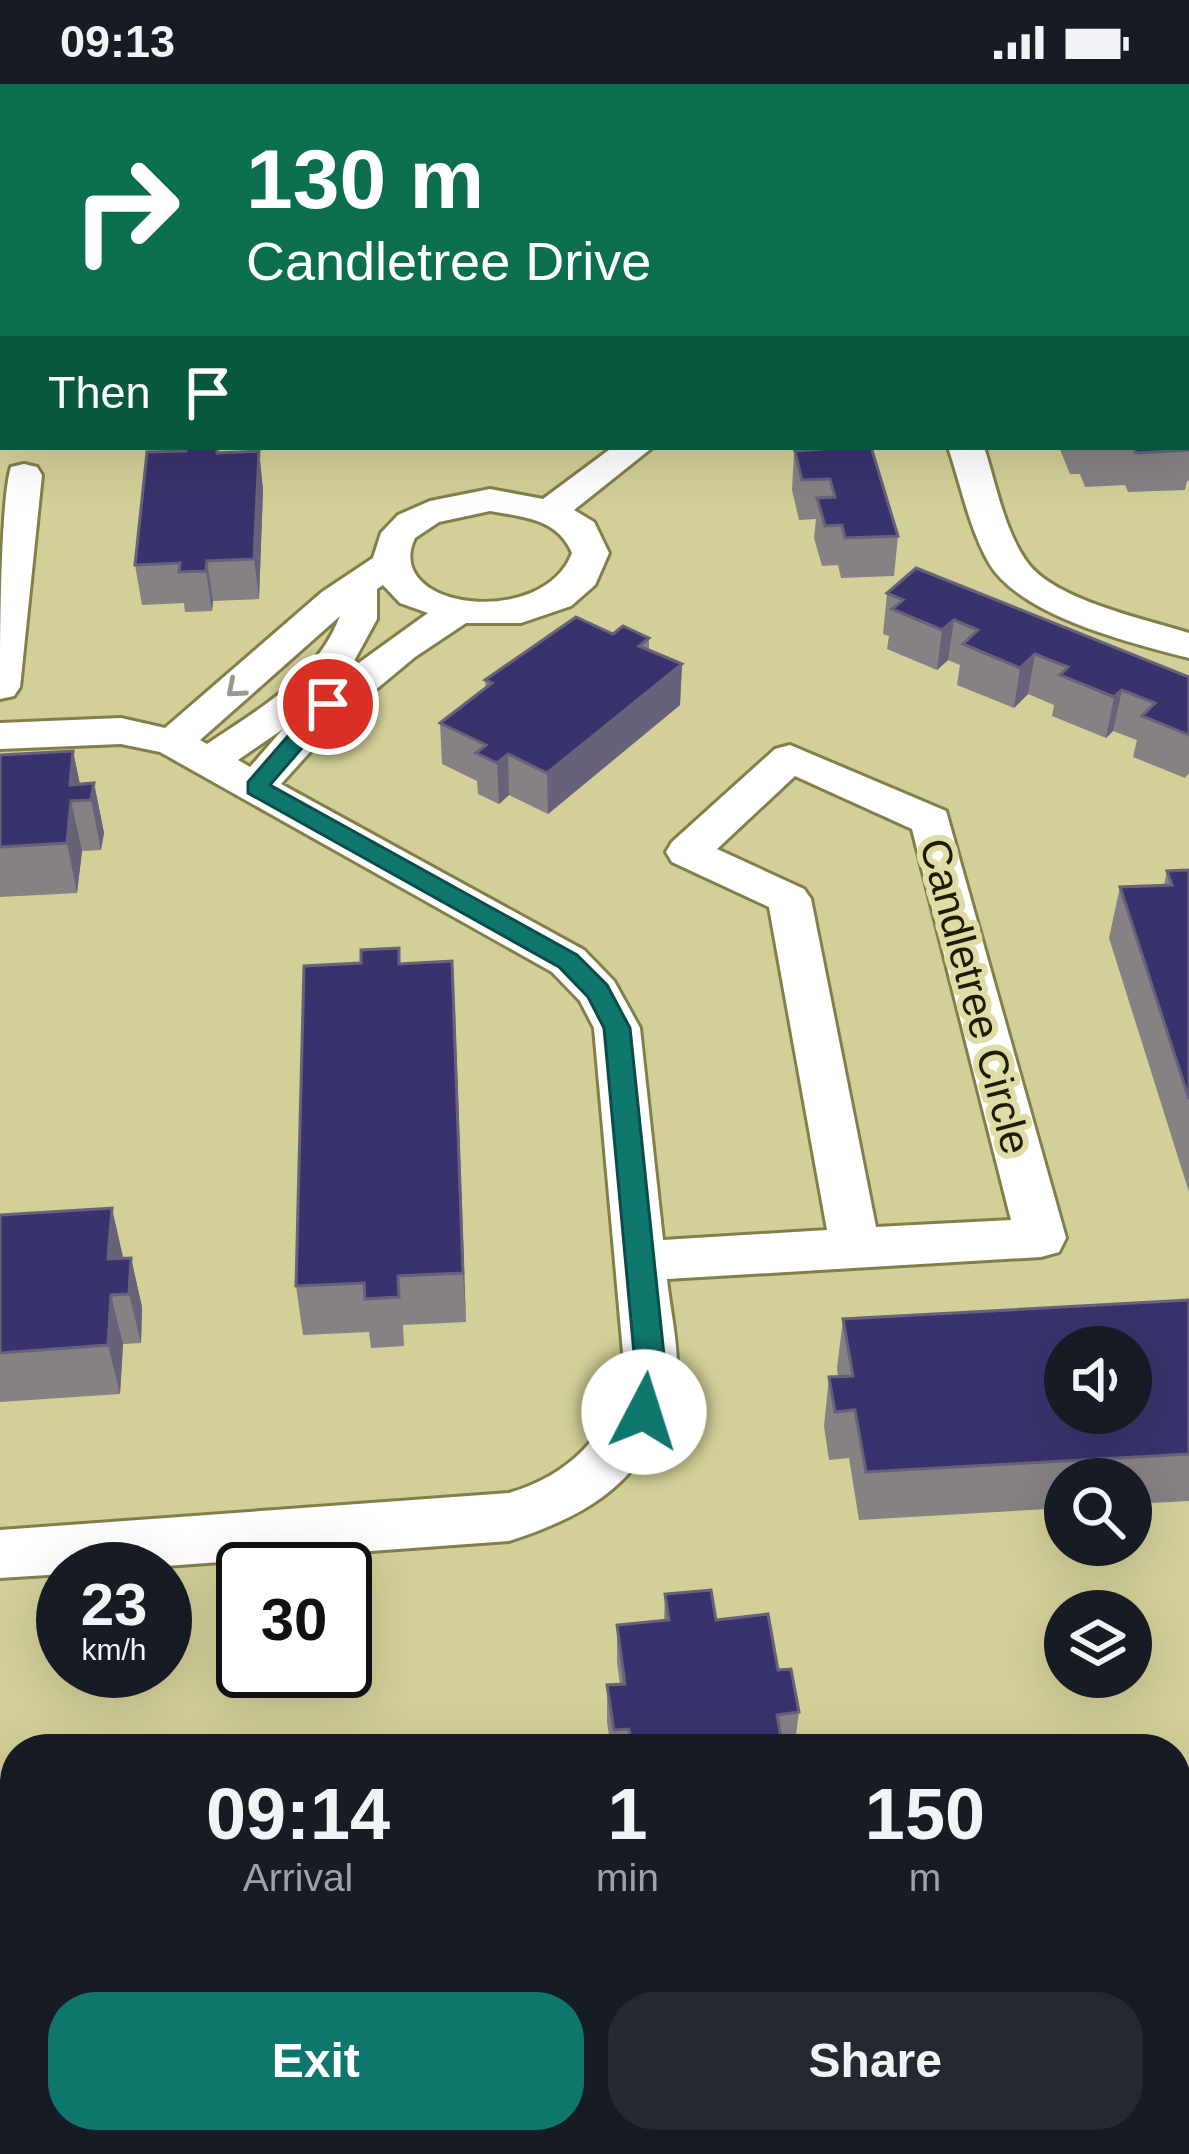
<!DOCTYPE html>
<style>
:root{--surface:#171b24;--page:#242831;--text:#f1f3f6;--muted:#9ea1a6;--accent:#0f766e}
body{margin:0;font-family:Helvetica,sans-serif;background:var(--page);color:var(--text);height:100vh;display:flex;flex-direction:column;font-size:45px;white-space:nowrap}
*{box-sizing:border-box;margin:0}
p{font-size:39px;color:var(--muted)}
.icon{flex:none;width:66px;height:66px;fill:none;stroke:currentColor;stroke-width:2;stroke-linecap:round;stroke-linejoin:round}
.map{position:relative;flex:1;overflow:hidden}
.panel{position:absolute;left:0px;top:1650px;width:1191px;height:420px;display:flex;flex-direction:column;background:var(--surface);border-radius:48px 48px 0 0;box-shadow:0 12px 48px #0002}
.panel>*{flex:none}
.banner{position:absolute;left:0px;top:0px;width:1191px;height:366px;box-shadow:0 12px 48px #0002;background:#0b6e4f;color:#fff;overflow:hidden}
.tools{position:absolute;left:1044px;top:1242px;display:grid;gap:24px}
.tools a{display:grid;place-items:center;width:108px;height:108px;border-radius:50%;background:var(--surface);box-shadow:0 12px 48px #0002;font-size:60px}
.speed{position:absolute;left:36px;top:1458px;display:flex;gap:24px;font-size:60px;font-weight:700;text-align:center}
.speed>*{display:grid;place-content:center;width:156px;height:156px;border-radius:50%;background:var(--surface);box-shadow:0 12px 48px #0002;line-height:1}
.speed small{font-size:30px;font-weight:400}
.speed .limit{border:6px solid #111;border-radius:18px;background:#fff;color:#111}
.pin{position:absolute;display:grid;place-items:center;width:102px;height:102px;color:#fff;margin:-51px;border:6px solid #fff;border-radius:50%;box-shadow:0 3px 12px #0007}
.me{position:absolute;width:132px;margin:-66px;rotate:5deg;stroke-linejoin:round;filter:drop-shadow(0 0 9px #0008)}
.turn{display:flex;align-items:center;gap:42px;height:252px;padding:0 48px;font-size:54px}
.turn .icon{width:156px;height:156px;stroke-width:2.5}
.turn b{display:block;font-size:84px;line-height:102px}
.then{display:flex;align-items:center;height:114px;padding:0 48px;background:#0003;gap:24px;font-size:45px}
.eta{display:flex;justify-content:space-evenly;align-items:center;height:204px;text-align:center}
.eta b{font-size:72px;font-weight:700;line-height:84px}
.primary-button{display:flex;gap:24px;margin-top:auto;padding:24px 48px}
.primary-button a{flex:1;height:138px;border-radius:48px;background:var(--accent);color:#fff;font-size:48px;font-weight:700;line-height:138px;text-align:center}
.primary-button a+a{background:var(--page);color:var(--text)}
.status{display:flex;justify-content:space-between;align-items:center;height:84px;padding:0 60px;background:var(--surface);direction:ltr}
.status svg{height:33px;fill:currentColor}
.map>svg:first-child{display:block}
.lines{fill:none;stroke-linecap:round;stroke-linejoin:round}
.stream{fill:#286648;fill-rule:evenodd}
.minor-casing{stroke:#827f4b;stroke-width:6}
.minor{fill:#fff;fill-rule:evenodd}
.wall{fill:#868182}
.shaded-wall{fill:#67627a}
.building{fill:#39336d;stroke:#67627a;stroke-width:3;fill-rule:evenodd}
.oneway{stroke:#9a998f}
.route{fill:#0f766e;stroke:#0a4d48;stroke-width:3}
.labels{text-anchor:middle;stroke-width:12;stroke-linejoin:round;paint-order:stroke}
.street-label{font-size:42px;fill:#1e1c07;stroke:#dfdca5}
</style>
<div class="status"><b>09:13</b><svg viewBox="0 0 49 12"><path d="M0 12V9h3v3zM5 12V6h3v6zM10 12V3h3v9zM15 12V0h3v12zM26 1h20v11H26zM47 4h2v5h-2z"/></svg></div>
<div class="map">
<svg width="1189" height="2070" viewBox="0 0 1189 2070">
<rect width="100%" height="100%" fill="#d2cf98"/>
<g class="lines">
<path class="stream" d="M 198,0 L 194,3 L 179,3 L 183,0 Z
M 3,60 L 3,66 L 0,67 L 0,61 Z"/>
<defs>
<path id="minor" d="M 1056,0 L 1084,0 L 1085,3 L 1057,3 Z
M 1188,71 L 1189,71 L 1189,89 L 1188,89 Z
M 1188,263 L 1189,263 L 1189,283 L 1188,283 Z
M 613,363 L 653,363 L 574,426 L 594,438 L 609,469 L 595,501 L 571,522 L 521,539 L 466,539 L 415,573 L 338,637 L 281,700 L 584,866 L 614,897 L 640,944 L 663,1156 L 827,1146 L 769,823 L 672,778 L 666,768 L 672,758 L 775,665 L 790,661 L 946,727 L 1066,1154 L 1059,1168 L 1041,1173 L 667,1195 C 670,1225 678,1258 677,1288 C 677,1303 670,1320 664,1333 C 634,1405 580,1434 509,1457 L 124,1485 L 63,1485 L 63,1490 L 0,1494 L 0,1446 L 509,1409 C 570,1391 608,1351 625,1291 L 594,944 L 580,917 L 552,888 L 160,668 L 121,660 L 0,665 L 0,639 L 121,634 L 165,644 L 322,508 L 373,474 L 381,449 L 398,431 L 430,417 L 490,405 L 543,415 ZM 490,427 C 524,433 558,435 572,469 C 543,546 381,525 415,454 L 439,438 ZM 383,501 L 400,519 L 428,529 L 349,586 L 377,535 L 377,505 ZM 340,532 C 317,593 259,625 207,660 L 200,656 ZM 283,645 L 250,683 L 238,676 ZM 795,692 L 912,745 L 1011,1136 L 876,1143 L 811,815 L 804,805 L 717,765 Z
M 948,363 L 984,363 C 996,400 1004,446 1027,478 C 1054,516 1145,535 1189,549 L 1189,574 C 1131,559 1020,532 989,479 C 969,444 961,401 948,363 Z
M 24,380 L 37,383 L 42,391 L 20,603 L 14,612 L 0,615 C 0,568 0,417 11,383 Z"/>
</defs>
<use href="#minor" class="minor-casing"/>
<use href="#minor" class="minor"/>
</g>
<path class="wall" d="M 892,0 L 958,0 L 958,3 L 892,3 Z
M 1189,299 L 1189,397 L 1187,397 L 1185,406 L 1128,408 L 1125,401 L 1085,403 L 1080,390 L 1070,390 L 1059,363 L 1188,363 Z
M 793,363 L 871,363 L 898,452 L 894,492 L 841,494 L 838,481 L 822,482 L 814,454 L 816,435 L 799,436 L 792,406 L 794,369 Z
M 259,367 L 263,406 L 259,515 L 213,517 L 212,527 L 185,528 L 184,519 L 142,521 L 135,481 L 219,369 Z
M 887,509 L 1189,593 L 1189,689 L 1185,694 L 1133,673 L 1137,656 L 1113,647 L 1106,654 L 1052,632 L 1054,621 L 1028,610 L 1014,624 L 957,601 L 960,581 L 948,576 L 937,586 L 887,565 L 889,552 L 883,550 Z
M 613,550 L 649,554 L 649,566 L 682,580 L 680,621 L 548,730 L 509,711 L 499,720 L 478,710 L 477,697 L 442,680 L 440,639 L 486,604 L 485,596 Z
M 73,667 L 80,700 L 94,699 L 104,749 L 101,766 L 82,767 L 77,809 L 0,813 L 0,671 Z
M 1189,786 L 1189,1108 L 1109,854 L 1120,803 L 1164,801 L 1167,787 Z
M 399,864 L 400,880 L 452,877 L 466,1238 L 403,1241 L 404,1262 L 371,1264 L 369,1248 L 303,1251 L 296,1202 L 361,879 Z
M 0,1131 L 123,1174 L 131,1174 L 142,1223 L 141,1259 L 123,1260 L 120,1310 L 0,1318 Z
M 1189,1216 L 1189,1417 L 1131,1420 L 1131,1395 L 1065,1395 L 1065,1424 L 859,1436 L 849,1374 L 829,1376 L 824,1342 L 829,1293 L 838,1293 L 837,1284 L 843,1235 Z
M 665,1510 L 716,1536 L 778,1586 L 799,1628 L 794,1665 L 611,1665 L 607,1638 L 607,1601 L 620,1600 L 617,1579 L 617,1541 L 664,1537 Z"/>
<path class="shaded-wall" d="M 259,367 L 263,406 L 259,515 L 254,475 Z
M 207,477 L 213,517 L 212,527 L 206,487 Z
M 954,536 L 948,576 L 937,586 L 942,546 Z
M 1035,570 L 1028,610 L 1014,624 L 1020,584 Z
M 682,580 L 680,621 L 548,730 L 547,689 Z
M 1122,606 L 1113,647 L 1106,654 L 1114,613 Z
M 73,667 L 83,716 L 70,701 Z
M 508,670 L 509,711 L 499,720 L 497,679 Z
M 94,699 L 104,749 L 101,766 L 91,716 Z
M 71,717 L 82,767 L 77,809 L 67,759 Z
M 452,877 L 455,927 L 466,1238 L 463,1189 Z
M 112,1124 L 123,1173 L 108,1175 Z
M 131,1174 L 142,1223 L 141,1259 L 129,1210 Z
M 111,1211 L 123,1260 L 120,1310 L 108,1261 Z"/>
<path class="building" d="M 817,0 L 836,0 L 838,3 L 795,3 Z
M 1188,299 L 1189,366 L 1136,369 L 1133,363 L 1188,363 Z
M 186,363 L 217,363 L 217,369 L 259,367 L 254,475 L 207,477 L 206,487 L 179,488 L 180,479 L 135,481 L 147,368 L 186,367 Z
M 822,363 L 871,363 L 898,452 L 845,454 L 842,441 L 825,442 L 817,414 L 835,413 L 830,395 L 802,396 L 795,367 L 823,365 Z
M 916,484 L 1189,593 L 1189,651 L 1142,632 L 1155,619 L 1122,606 L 1114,613 L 1060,591 L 1068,583 L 1035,570 L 1020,584 L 963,560 L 978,546 L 954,536 L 942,546 L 892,525 L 903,516 L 887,509 Z
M 576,533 L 613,550 L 623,542 L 649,554 L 639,562 L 682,580 L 547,689 L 508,670 L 497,679 L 476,669 L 486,661 L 440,639 L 492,599 L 485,596 Z
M 73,667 L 70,701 L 94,699 L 91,716 L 71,717 L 67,759 L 0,763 L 0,671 Z
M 1189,786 L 1189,1015 L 1120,803 L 1172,801 L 1167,787 Z
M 399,864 L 399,880 L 452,877 L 463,1189 L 398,1192 L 399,1213 L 365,1215 L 364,1199 L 296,1202 L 304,882 L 361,879 L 361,866 Z
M 112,1124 L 108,1175 L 131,1174 L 129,1210 L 111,1211 L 108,1261 L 0,1269 L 0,1131 Z
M 1189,1216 L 1189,1370 L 866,1388 L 855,1326 L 835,1328 L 829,1293 L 853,1292 L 843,1235 ZM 1065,1263 L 1131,1263 L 1131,1329 L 1065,1329 Z
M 711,1506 L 716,1536 L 768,1530 L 778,1586 L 791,1585 L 799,1628 L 777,1631 L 783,1665 L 632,1665 L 629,1645 L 614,1646 L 607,1601 L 625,1600 L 617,1541 L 669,1536 L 665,1510 Z"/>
<defs><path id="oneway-chevron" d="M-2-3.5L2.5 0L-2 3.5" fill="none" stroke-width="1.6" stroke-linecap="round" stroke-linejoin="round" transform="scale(3)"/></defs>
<use class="oneway" href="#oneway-chevron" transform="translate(235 605) rotate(139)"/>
<path class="route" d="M 328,613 L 340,620 L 270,701 L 577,871 L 607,901 L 630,944 L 666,1291 L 654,1337 L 644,1340 L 633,1337 L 628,1328 L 636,1291 L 604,944 L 588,913 L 559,883 L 248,709 L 248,698 L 320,615 Z"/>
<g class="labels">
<g class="street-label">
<text transform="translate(976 912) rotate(75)" y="15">Candletree Circle</text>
</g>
</g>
</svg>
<div class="tools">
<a><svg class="icon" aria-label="sound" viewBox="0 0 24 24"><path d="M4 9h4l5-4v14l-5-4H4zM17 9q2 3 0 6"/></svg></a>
<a><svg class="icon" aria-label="search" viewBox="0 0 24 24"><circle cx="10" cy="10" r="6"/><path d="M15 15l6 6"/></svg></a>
<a><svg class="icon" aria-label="layers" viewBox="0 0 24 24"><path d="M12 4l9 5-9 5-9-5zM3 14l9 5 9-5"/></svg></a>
</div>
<div class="speed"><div>23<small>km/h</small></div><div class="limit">30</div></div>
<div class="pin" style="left:328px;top:620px;background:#d93025"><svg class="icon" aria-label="arrive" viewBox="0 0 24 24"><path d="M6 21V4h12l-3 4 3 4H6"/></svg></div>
<svg class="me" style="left:644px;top:1328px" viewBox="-20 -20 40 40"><circle r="19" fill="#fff"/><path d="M0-13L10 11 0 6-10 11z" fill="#0f766e"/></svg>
<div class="banner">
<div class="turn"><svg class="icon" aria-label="right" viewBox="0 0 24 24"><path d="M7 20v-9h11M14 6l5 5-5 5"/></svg><div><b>130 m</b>Candletree Drive</div></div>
<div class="then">Then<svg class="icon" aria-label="arrive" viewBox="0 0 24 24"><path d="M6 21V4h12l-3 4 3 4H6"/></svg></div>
</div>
<section class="panel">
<div class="eta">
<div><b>09:14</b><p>Arrival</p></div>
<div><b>1</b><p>min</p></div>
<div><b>150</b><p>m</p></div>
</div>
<div class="primary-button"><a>Exit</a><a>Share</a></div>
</section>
</div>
